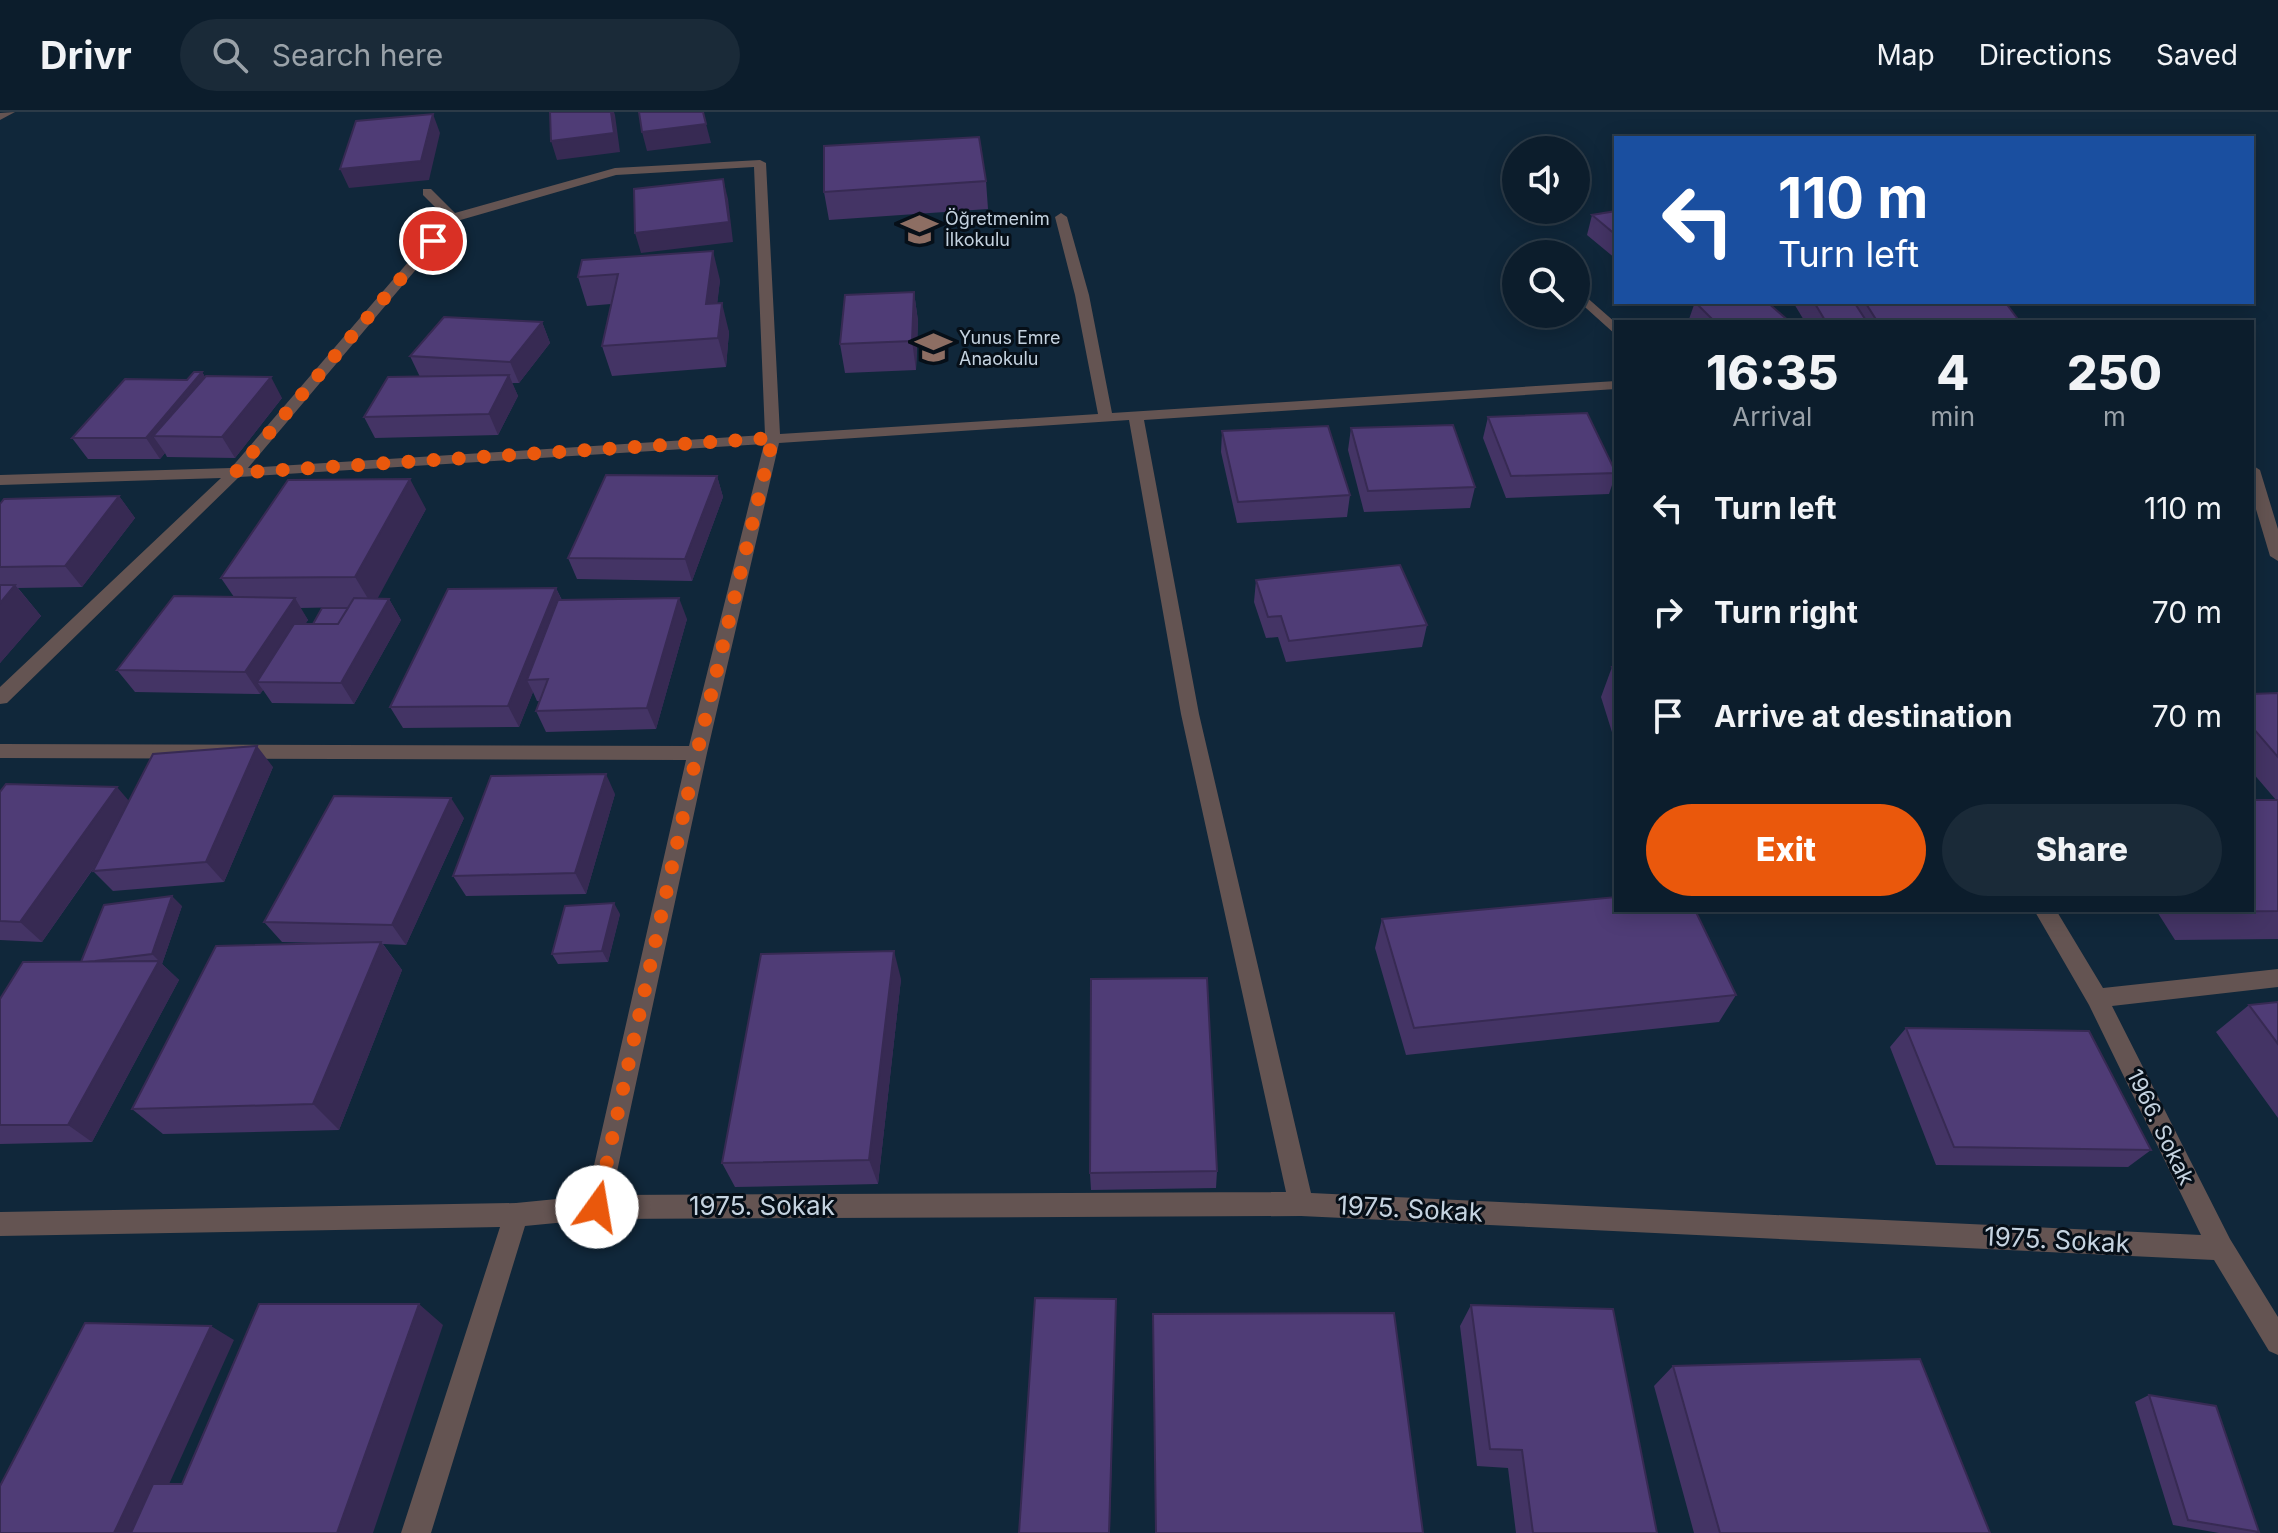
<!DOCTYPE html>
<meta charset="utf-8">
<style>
:root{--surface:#0c1d2c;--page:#1a2a38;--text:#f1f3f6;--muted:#9aa2a9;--line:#2c3b48;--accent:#ea580c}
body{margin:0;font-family:Inter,sans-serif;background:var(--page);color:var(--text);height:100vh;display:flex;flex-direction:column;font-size:30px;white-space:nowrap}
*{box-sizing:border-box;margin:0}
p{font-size:26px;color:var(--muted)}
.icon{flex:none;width:44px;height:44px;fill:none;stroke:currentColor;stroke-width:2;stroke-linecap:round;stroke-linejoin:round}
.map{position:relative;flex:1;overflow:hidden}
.sheet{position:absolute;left:1614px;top:208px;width:640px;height:592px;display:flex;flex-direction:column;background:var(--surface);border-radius:0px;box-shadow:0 4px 20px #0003,0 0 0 2px var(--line)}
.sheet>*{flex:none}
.hud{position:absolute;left:1614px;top:24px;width:640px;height:168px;border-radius:0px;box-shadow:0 4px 20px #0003,0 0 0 2px var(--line);background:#1a4fa0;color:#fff;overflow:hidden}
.fabs{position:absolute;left:1502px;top:24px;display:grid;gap:16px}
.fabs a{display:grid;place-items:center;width:88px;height:88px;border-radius:50%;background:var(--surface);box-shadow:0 4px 20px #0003,0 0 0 2px var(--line);font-size:40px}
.pin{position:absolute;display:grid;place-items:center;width:68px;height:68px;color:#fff;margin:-34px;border:4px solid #fff;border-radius:50%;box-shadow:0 2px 8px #0007}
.me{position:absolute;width:88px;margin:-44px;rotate:13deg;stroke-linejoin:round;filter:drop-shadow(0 0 6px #0008)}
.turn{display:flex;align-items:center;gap:28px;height:168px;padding:0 32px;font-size:36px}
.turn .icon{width:104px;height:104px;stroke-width:2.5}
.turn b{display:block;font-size:56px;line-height:68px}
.eta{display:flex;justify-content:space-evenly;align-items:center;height:136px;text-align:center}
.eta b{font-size:48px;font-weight:800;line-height:56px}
.primary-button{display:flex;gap:16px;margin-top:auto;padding:16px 32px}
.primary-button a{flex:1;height:92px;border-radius:48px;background:var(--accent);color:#fff;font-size:32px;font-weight:800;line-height:92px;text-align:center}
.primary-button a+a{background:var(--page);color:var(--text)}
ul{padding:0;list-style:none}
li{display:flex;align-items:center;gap:24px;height:104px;padding:0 32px}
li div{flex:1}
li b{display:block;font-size:30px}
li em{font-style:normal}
header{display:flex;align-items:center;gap:48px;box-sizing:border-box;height:112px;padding:0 40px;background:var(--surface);border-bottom:2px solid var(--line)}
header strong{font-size:38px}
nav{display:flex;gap:44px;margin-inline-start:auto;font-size:28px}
.search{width:560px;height:72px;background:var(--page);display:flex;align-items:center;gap:20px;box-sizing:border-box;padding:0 28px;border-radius:44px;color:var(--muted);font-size:30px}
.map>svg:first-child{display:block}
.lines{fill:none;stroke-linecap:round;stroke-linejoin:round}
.minor{fill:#645452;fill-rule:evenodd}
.wall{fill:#443465;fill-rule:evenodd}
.shaded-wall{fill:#372a53}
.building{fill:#4f3c76;stroke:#372a53;stroke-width:2}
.route{stroke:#ea580c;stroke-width:14;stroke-dasharray:0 25.2}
.labels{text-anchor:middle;stroke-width:6;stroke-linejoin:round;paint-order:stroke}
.far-poi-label{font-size:18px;fill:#c5d3e0;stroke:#060f18;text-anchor:start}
.street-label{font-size:22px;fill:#c5d3e0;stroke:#060f18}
.near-street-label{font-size:26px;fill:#c5d3e0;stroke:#060f18}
</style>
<header>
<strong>Drivr</strong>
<div class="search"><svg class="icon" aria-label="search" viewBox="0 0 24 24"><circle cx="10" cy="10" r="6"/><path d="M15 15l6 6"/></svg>Search here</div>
<nav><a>Map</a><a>Directions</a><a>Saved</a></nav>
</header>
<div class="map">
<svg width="2278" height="1421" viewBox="0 0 2278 1421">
<rect width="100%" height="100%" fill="#10273a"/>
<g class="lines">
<path class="minor" d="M 15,0 L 0,8 L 0,1 Z
M 760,48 L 766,51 L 780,322 L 1098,302 L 1075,183 L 1055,105 L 1061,101 L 1067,105 L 1089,183 L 1112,301 L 1616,269 L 1616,277 L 1144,308 L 1199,602 L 1311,1081 L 2201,1123 L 2089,893 L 2034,798 L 2056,798 L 2103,876 L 2278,857 L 2278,875 L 2112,894 L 2230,1127 L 2278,1205 L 2278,1243 L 2269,1239 L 2214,1148 L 1301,1104 L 597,1107 L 525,1114 L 431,1421 L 401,1421 L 500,1115 L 0,1124 L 0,1100 L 516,1091 L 587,1084 L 686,648 L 0,646 L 0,632 L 689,634 L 764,332 L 239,365 L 7,591 L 0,592 L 0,575 L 221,366 L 0,373 L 0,363 L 231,356 L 446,106 L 423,83 L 423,77 L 431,77 L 455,101 L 615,56 ZM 754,55 L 765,323 L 248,356 L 457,109 L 616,63 ZM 1129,308 L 1181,602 L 1286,1080 L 612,1083 L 707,641 L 779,331 Z
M 1536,137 L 1543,142 L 1530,142 Z
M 1576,176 L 1616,211 L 1616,223 L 1576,187 Z
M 2252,353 L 2260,358 L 2278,417 L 2278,449 L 2270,444 L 2252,384 Z"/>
</g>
<path class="wall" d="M 986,69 L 988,97 L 829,108 L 824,80 Z
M 1616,99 L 1616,147 L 1587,123 L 1592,103 Z
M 582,148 L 720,168 L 717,191 L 729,220 L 726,255 L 612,264 L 602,234 L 611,192 L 587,194 L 578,165 Z
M 914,180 L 918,209 L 916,258 L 845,261 L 840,232 Z
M 1695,190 L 1790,210 L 1688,210 Z
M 1793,190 L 2005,190 L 2020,210 L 1805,210 Z
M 542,210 L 550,231 L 519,271 L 512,271 L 518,284 L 498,323 L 375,326 L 364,305 L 420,265 L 410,244 Z
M 202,260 L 205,265 L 282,286 L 235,346 L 167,345 L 165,341 L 160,347 L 88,347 L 72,326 Z
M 1488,305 L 1616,361 L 1609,382 L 1506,386 L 1483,326 Z
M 1351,316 L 1475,375 L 1470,396 L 1364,400 L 1348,338 Z
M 1222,319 L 1350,383 L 1347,405 L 1237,411 L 1221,340 Z
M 717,364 L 723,385 L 692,469 L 577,467 L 568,446 Z
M 119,384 L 135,406 L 82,475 L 18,476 L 41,504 L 0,551 L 0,392 Z
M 426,397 L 377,486 L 389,487 L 401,508 L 354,592 L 272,591 L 263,578 L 260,582 L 135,580 L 117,558 L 234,485 L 221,466 ZM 348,495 L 313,512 L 305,512 L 308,508 L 300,496 Z
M 1256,468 L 1427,513 L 1422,535 L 1286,550 L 1278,525 L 1266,526 L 1254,490 Z
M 556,476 L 562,488 L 687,507 L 656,617 L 546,620 L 536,599 L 539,589 L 537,589 L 533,580 L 519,615 L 403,616 L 390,595 Z
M 1612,555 L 1616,555 L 1616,633 L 1601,585 Z
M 2278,581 L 2278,827 L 2175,828 L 2156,798 L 2252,798 L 2276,688 L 2252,660 L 2252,582 Z
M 273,655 L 224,770 L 113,779 L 93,759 L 96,753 L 42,830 L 0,828 L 0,680 L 129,689 Z
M 615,682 L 586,782 L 466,784 L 453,764 Z
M 464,706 L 406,833 L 383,832 L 402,858 L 339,1018 L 163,1022 L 132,997 L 322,831 L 282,830 L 264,810 Z
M 182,794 L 162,852 L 179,868 L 92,1030 L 0,1032 L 0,887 L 81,850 Z
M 620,802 L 608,850 L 558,852 L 552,842 Z
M 1382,807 L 1736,883 L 1719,910 L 1406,943 L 1375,836 Z
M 901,867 L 878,1072 L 735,1075 L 722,1051 Z
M 2278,890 L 2278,1006 L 2216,920 L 2249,893 Z
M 1906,916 L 2151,1038 L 2128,1055 L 1936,1053 L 1890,935 Z
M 1217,1059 L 1216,1076 L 1091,1078 L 1090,1061 Z
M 1471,1193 L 1657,1421 L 1516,1421 L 1508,1356 L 1477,1354 L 1460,1214 Z
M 1153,1202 L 1423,1421 L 1156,1421 Z
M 1673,1254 L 1990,1421 L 1694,1421 L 1654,1274 Z
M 2149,1283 L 2259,1420 L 2255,1421 L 2219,1421 L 2173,1413 L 2135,1290 Z"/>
<path class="shaded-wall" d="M 611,0 L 614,0 L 615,3 L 620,40 L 557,48 L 551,29 Z
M 433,2 L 440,21 L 429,68 L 349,76 L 340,57 Z
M 706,12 L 711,31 L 647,39 L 642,20 Z
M 723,67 L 728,87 L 733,130 L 641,141 L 635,121 Z
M 713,139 L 720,168 L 714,221 L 706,192 Z
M 914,180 L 918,209 L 916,258 L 912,229 Z
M 722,191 L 729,220 L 726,255 L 718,226 Z
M 542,210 L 550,231 L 519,271 L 510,250 Z
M 202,260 L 215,281 L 153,324 L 165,341 L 160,347 L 146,326 Z
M 509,263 L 518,284 L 498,323 L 489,302 Z
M 271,265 L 282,286 L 235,346 L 222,325 Z
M 717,364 L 723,385 L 692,469 L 685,447 Z
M 410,367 L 426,397 L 373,495 L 355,465 Z
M 119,384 L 135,406 L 82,475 L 65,454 Z
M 15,473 L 41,504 L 0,551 L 0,491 Z
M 556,476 L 566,498 L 527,568 L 533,580 L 519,615 L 508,594 Z
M 295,486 L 308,508 L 268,570 L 257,570 L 263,578 L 260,582 L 245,560 Z
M 679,486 L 687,507 L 656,617 L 647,596 Z
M 389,487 L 401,508 L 354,592 L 341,571 Z
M 257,634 L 273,655 L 224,770 L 206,750 Z
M 606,662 L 615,682 L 586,782 L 575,761 Z
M 117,675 L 135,696 L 42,830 L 20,810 Z
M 451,686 L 464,706 L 406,833 L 392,813 Z
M 172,784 L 182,794 L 162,852 L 152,842 Z
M 614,791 L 620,802 L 608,850 L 602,839 Z
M 381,830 L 402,858 L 339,1018 L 313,992 Z
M 894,839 L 901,867 L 878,1072 L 869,1048 Z
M 159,849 L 179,868 L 92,1030 L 68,1013 Z
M 1116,1187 L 1110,1421 L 1109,1421 Z
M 419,1192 L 443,1213 L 373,1421 L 337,1421 Z
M 211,1214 L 234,1228 L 147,1421 L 114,1421 Z"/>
<path class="building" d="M 550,0 L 611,0 L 614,21 L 551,29 Z
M 639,0 L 703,0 L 706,12 L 642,20 Z
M 433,2 L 421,49 L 340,57 L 356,9 Z
M 979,25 L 986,69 L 824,80 L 824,34 Z
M 723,67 L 729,110 L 635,121 L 634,77 Z
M 1616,99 L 1616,123 L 1592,103 Z
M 713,139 L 706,192 L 722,191 L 718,226 L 602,234 L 618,162 L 578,165 L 582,148 Z
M 914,180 L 912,229 L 840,232 L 845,183 Z
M 1695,190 L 1767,190 L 1790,210 L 1715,210 Z
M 1814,190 L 1854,190 L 1867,210 L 1826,210 Z
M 1865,190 L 2005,190 L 2020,210 L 1877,209 Z
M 444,205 L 542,210 L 510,250 L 410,244 Z
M 194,260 L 202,260 L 146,326 L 72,326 L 125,267 L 187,268 Z
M 509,263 L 489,302 L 364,305 L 388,265 Z
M 206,264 L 271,265 L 222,325 L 153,324 Z
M 1587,301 L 1616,361 L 1511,364 L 1488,305 Z
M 1453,313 L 1475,375 L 1368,379 L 1351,316 Z
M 1328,314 L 1350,383 L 1238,390 L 1222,319 Z
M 606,363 L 717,364 L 685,447 L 568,446 Z
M 410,367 L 355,465 L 221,466 L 288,368 Z
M 119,384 L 65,454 L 0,455 L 0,392 L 4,387 Z
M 1400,453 L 1427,513 L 1289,529 L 1281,504 L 1268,505 L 1256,468 Z
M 0,473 L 15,473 L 0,491 Z
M 556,476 L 508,594 L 390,595 L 448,477 Z
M 174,484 L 295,486 L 245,560 L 117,558 Z
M 354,486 L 389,487 L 341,571 L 257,570 L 294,512 L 338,512 Z
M 679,486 L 647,596 L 536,599 L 548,567 L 527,568 L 558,488 Z
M 322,496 L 348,496 L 338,512 L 313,512 Z
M 1612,555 L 1616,555 L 1616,567 Z
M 2278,581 L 2278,645 L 2252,615 L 2252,582 Z
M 257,634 L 206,750 L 93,759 L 153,642 Z
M 606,662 L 575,761 L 453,764 L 491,664 Z
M 6,672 L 117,675 L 20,810 L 0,809 L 0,680 Z
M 334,684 L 451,686 L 392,813 L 264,810 Z
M 2252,688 L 2278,688 L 2278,799 L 2205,800 L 2204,798 L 2252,798 Z
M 172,784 L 152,842 L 95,849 L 81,850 L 104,793 Z
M 1616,785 L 1616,798 L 1695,798 L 1736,883 L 1414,916 L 1382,807 Z
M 614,791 L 602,839 L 552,842 L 565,794 Z
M 381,830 L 313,992 L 132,997 L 216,834 Z
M 894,839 L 869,1048 L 722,1051 L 761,842 Z
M 159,849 L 68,1013 L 0,1013 L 0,887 L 23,850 Z
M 1207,866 L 1217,1059 L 1090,1061 L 1091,867 Z
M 2278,890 L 2278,932 L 2249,893 Z
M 1906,916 L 2089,919 L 2151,1038 L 1954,1035 Z
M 1035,1186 L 1116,1187 L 1109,1421 L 1019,1421 Z
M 259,1192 L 419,1192 L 337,1421 L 131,1421 L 153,1372 L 182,1372 Z
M 1471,1193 L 1613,1197 L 1657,1421 L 1533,1421 L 1522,1338 L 1490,1337 Z
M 1394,1201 L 1423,1421 L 1156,1421 L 1153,1202 Z
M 85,1211 L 211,1214 L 114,1421 L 0,1421 L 0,1374 Z
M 1920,1247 L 1990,1421 L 1720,1421 L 1673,1254 Z
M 2149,1283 L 2216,1294 L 2259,1420 L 2188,1408 Z"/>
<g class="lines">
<path class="route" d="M 433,129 L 235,361 L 773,326 L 697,641 L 597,1095"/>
</g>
<defs>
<symbol id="school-bare" viewBox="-9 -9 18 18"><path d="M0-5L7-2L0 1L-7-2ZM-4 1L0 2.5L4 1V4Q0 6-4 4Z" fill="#8d6e63" stroke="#060f18" stroke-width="2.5" paint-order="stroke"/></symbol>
</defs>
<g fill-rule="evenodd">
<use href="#school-bare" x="894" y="92" width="51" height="51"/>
<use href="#school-bare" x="908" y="210" width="51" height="51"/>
</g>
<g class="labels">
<g class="far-poi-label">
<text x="945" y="113">Öğretmenim<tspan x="945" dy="21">İlkokulu</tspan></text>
<text x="959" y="232">Yunus Emre<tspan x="959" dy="21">Anaokulu</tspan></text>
</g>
<g class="street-label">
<text transform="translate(2161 1015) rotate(64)" y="8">1966. Sokak</text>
</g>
<g class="near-street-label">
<text x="762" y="1103">1975. Sokak</text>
<text transform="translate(1410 1097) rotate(3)" y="9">1975. Sokak</text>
<text transform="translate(2057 1128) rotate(3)" y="9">1975. Sokak</text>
</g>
</g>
</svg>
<div class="fabs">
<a><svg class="icon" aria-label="sound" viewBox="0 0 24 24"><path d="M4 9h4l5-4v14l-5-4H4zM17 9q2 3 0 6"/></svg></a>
<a><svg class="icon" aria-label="search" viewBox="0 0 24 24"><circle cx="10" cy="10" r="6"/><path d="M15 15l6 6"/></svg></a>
</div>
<div class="pin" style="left:433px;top:129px;background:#d93025"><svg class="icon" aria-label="arrive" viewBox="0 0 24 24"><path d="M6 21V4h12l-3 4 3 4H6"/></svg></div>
<svg class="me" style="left:597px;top:1095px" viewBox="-20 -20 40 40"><circle r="19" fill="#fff"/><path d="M0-13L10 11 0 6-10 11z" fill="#ea580c"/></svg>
<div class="hud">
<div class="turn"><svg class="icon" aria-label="left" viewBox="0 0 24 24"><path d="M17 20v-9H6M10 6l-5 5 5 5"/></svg><div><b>110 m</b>Turn left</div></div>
</div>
<section class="sheet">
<div class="eta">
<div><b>16:35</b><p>Arrival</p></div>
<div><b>4</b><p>min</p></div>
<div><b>250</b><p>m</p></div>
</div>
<ul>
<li><svg class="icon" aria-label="left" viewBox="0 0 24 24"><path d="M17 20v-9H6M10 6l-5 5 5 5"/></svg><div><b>Turn left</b></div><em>110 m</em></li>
<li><svg class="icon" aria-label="right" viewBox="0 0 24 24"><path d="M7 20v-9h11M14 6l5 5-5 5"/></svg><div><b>Turn right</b></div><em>70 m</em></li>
<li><svg class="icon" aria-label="arrive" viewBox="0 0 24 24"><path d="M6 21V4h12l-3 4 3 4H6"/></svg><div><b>Arrive at destination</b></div><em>70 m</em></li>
</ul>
<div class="primary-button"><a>Exit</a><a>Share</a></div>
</section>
</div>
